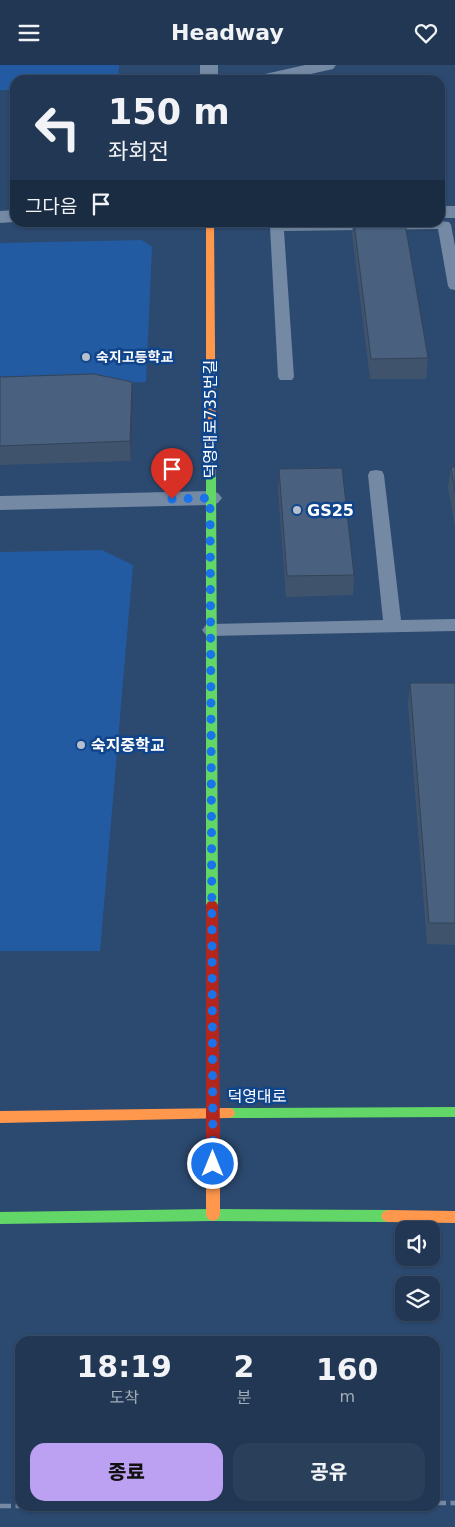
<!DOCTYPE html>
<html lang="ko">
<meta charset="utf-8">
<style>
:root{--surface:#213753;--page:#293f5a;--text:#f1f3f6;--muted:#a2acb8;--line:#3e516a;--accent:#bca0f2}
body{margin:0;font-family:"DejaVu Sans","Noto Sans KR",sans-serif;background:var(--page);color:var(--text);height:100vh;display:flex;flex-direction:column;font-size:19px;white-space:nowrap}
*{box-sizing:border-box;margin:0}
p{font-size:16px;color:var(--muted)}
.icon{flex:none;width:28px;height:28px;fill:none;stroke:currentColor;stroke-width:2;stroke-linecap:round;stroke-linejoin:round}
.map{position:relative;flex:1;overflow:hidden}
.drawer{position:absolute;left:15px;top:1271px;width:425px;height:175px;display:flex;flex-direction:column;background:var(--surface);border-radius:15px;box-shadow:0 1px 4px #0004,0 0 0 1px var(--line)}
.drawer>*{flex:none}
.guide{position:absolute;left:10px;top:10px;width:435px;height:152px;border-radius:15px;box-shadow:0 1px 4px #0004,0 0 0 1px var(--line);background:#213753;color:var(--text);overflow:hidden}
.controls{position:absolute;left:395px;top:1156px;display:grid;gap:10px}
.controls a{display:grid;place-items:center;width:45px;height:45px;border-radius:10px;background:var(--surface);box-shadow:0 1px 4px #0004,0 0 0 1px var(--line);font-size:25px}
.pin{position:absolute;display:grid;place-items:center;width:42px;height:42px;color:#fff;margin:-51px -21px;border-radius:50% 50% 50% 0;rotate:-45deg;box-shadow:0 0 5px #0007}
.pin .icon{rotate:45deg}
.me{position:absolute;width:55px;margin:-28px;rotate:0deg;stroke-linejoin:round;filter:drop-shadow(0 0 4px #0008)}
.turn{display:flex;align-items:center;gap:18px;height:105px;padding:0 15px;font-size:22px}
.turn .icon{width:65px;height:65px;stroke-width:2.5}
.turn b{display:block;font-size:35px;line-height:42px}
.then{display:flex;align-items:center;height:48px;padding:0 15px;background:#0003;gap:10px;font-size:19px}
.eta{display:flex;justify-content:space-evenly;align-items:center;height:85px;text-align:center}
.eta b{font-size:30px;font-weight:800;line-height:35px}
.button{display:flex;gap:10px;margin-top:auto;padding:10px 15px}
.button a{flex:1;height:58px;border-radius:15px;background:var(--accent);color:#111;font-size:20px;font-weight:800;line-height:58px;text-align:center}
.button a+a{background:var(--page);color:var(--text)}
header{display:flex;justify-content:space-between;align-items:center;height:65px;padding:0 15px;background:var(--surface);font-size:22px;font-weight:800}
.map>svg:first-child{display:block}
.green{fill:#235ba2}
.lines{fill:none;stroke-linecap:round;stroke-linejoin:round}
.lane{fill:#7389a4;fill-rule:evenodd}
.street{fill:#7389a4;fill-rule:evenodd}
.fast{fill:#63d668;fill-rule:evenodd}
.slow{fill:#ff974d;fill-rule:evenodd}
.jam{fill:#b3261e;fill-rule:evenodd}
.rail{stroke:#768aa3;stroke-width:4.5;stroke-dasharray:11 4.5;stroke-linecap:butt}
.wall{fill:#3f536d}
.shaded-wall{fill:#334459}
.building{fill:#49617f;stroke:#334459}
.route{stroke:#1a73e8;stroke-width:9;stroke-dasharray:0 16.2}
.poi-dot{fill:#b5bfcd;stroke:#10458b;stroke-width:2}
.labels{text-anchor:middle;stroke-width:5;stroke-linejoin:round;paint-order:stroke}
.far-poi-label{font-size:14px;font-weight:bold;fill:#fff;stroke:#10458b;text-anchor:start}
.street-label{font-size:16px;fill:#fff;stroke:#10458b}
.poi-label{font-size:16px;font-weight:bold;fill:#fff;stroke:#10458b;text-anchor:start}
</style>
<header><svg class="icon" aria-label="menu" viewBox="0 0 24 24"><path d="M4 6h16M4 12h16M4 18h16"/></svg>Headway<svg class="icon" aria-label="heart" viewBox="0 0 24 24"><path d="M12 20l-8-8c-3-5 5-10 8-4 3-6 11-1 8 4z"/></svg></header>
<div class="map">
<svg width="455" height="1462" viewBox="0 0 455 1462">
<rect width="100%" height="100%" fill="#2c496f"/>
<path class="green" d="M 0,0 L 119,0 L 118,15 L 15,15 L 15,25 L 0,25 Z
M 142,175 L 152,182 L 146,317 L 0,321 L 0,178 Z
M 102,485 L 133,500 L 100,886 L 0,886 L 0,487 Z"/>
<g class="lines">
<path class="lane" d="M 440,156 L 449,157 L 451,160 L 455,181 L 455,225 L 450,224 L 448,221 L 438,164 L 284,166 L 294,312 L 292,315 L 280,315 L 278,312 L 270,162 L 272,159 L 440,158 Z
M 376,405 L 382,406 L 384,410 L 401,555 L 455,554 L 455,566 L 211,571 L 205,569 L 202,565 L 205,561 L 211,559 L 383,555 L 368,410 L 370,406 Z"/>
<path class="street" d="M 200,0 L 218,0 L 218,15 L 200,15 Z
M 305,0 L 336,0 L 333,4 L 284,15 L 253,15 L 256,11 Z
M 440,141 L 455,141 L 455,153 L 440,153 Z
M 15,145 L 15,157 L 0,158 L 0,146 Z
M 210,426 L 218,428 L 222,433 L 218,438 L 210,440 L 0,445 L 0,431 Z"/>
<path class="fast" d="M 211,406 L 216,409 L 218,840 L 216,843 L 208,843 L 206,840 L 206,409 Z
M 455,1042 L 455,1052 L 228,1053 L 223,1052 L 221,1048 L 223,1044 L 228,1043 Z
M 213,1144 L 388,1145 L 393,1147 L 395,1151 L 393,1155 L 388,1157 L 213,1156 L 0,1159 L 0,1147 Z"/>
<path class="slow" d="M 206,158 L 214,158 L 216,409 L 211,412 L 206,409 Z
M 228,1043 L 233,1044 L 235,1048 L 233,1052 L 228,1053 L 0,1058 L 0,1046 Z
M 213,1075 L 218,1077 L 220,1081 L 220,1150 L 218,1154 L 213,1156 L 208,1154 L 206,1150 L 206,1081 L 208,1077 Z
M 388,1145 L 455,1146 L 455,1158 L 388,1157 L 383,1155 L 381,1151 L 383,1147 Z"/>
<path class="jam" d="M 212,835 L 216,837 L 218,840 L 220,1081 L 218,1085 L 213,1087 L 208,1085 L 206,1081 L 206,840 L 208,837 Z"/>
<path class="rail" d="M 435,1438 L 455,1438
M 0,1441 L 20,1441"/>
</g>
<path class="wall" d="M 353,158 L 405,158 L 428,293 L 426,314 L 370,314 L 352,170 Z
M 0,312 L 133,337 L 131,396 L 0,400 Z
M 451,402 L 455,402 L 455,462 L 448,423 Z
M 279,404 L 354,510 L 353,530 L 286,532 L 278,424 Z
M 410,618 L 455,618 L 455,880 L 427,879 L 408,639 Z"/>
<path class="shaded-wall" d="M 132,317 L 133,337 L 131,396 L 130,376 Z"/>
<path class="building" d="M 354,158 L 405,158 L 428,293 L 371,294 Z
M 94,309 L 132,317 L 130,376 L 0,381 L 0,312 Z
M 451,402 L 455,402 L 455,427 Z
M 342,403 L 354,510 L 287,511 L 279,404 Z
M 410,618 L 455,618 L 455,858 L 429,858 Z"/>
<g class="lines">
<path class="route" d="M 172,434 L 210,433 L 213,1099"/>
</g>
<g class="poi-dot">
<circle cx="86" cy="292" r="5"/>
<circle cx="297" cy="445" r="5"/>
<circle cx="81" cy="680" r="5"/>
</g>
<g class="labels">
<g class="far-poi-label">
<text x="96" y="297">숙지고등학교</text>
</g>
<g class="street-label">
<text transform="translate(210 354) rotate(-90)" y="6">덕영대로735번길</text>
<text x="257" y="1037">덕영대로</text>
</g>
<g class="poi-label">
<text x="307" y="451">GS25</text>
<text x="91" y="686">숙지중학교</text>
</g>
</g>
</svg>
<div class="controls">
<a><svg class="icon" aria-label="sound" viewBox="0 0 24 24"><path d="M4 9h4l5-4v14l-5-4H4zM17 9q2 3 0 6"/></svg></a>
<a><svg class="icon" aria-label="layers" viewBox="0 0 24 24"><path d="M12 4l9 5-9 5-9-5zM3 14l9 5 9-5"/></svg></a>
</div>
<div class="pin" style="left:172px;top:434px;background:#d93025"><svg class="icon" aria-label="arrive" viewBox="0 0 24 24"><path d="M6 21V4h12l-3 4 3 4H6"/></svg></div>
<svg class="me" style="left:213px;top:1099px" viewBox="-20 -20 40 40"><circle r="17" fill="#1a73e8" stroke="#fff" stroke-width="3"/><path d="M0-11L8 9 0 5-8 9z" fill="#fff"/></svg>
<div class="guide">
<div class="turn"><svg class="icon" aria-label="left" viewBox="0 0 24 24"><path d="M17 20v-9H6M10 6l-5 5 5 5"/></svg><div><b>150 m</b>좌회전</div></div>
<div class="then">그다음<svg class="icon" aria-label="arrive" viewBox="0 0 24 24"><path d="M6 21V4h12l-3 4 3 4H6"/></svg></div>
</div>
<section class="drawer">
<div class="eta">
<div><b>18:19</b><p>도착</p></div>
<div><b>2</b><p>분</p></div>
<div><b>160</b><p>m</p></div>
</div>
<div class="button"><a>종료</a><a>공유</a></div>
</section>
</div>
